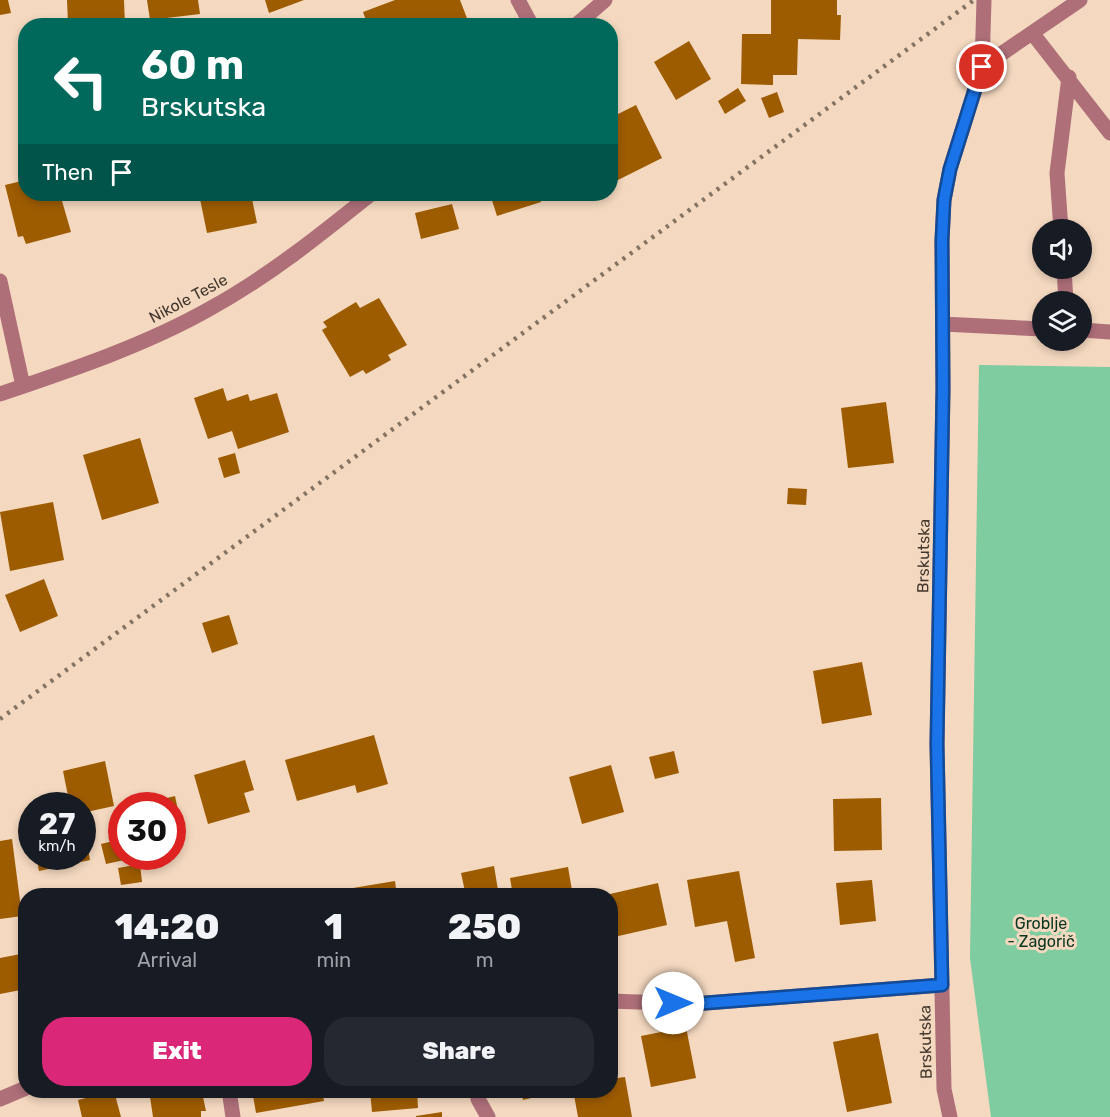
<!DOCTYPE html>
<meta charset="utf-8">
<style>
:root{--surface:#171b24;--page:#242831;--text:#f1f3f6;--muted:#9ea1a6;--accent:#db2777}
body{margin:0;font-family:Rubik,sans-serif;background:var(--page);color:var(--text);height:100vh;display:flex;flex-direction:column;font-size:22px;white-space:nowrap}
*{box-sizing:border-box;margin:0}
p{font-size:20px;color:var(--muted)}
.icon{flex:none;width:33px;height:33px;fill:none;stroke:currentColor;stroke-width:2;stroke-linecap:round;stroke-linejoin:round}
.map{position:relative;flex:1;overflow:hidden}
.panel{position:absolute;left:18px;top:888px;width:600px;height:210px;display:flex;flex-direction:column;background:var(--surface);border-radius:24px;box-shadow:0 3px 9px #0003}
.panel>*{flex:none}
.hud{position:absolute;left:18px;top:18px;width:600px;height:183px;border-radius:24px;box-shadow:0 3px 9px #0003;background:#00695c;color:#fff;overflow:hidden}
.tools{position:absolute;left:1032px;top:219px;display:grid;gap:12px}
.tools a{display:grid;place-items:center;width:60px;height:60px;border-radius:50%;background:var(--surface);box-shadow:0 3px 9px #0003;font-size:30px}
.speed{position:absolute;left:18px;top:792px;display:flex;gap:12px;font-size:30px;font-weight:700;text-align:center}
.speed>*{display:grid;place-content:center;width:78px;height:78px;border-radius:50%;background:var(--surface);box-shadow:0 3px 9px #0003;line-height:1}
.speed small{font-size:15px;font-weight:400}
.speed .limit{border:9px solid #d22;background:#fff;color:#111}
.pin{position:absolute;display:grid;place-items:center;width:51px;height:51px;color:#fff;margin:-26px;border:3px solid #fff;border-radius:50%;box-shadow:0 2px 6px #0007}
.me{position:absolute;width:66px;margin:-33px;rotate:90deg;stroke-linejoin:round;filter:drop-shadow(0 0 4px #0008)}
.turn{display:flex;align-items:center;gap:21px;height:126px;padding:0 24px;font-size:27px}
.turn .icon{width:78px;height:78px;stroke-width:2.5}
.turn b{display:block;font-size:42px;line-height:51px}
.then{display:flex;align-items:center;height:57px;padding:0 24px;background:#0003;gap:12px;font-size:22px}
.eta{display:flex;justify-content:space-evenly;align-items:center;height:102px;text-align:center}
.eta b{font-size:36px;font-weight:800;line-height:42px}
.primary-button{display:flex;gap:12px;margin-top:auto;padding:12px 24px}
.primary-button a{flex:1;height:69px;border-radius:24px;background:var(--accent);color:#fff;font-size:24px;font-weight:800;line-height:69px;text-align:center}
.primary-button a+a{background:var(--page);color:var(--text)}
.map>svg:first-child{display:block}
.green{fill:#7ecc9f}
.building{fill:#9e5c00}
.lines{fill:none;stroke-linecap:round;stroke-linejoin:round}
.minor{stroke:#ae6f79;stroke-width:15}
.rail{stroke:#847363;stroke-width:4.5;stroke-dasharray:3 6;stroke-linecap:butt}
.route-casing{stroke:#114b97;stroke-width:15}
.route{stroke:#1a73e8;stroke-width:10}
.labels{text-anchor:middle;stroke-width:6;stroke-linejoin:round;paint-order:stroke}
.street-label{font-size:16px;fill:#43382e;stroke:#f4d8bf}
.park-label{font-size:16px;fill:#0a3520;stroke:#f4d8bf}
</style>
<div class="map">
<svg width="1110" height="1117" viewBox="0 0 1110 1117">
<rect width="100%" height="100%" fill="#f4d8bf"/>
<path class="green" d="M 979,365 L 1110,367 L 1110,1117 L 991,1117 L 970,958 Z"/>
<path class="building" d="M 0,0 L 8,0 L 11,13 L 0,15 Z
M 67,0 L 124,0 L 125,26 L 91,26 L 90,22 L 68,23 Z
M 147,0 L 198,0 L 200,14 L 150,20 Z
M 265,0 L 304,0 L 269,13 Z
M 395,0 L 460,0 L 470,26 L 368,26 L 363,12 Z
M 771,0 L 837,0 L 837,15 L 841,15 L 840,40 L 798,39 L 797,75 L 773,75 L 773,85 L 741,84 L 742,34 L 771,34 Z
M 689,41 L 711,79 L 676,100 L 654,62 Z
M 610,83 L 618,99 L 610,102 Z
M 738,88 L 746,101 L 725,114 L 718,101 Z
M 777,92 L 784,112 L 769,118 L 761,98 Z
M 636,105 L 662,158 L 610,184 L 610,118 Z
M 26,180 L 26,194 L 60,194 L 71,232 L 26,244 L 23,236 L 18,237 L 5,185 Z
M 199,194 L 251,194 L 257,223 L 207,233 Z
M 490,194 L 538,194 L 541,202 L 497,216 Z
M 452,204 L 459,229 L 421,239 L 415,213 Z
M 379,298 L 407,345 L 388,355 L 391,360 L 366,374 L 363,370 L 350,377 L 322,330 L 327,327 L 323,322 L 356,302 L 360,308 Z
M 223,388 L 227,401 L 248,394 L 250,401 L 277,393 L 289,432 L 238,449 L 232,431 L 208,439 L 194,398 Z
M 886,402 L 894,463 L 848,468 L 841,408 Z
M 140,438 L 159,503 L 102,520 L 83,455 Z
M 235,453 L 240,473 L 224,478 L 218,458 Z
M 788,488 L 807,489 L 806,505 L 787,504 Z
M 53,502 L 64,560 L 10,571 L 0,512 Z
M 44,579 L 58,616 L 20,632 L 5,595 Z
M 229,615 L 238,644 L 212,653 L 202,623 Z
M 862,662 L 872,715 L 822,724 L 813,671 Z
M 374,735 L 388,784 L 357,793 L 355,785 L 297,801 L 285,760 Z
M 674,751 L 679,773 L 655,779 L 649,757 Z
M 245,760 L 254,790 L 244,793 L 250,812 L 208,824 L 194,775 Z
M 105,761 L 114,806 L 82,813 L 82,806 L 70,806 L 63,771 Z
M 611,765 L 624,812 L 582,824 L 569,777 Z
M 175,796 L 182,829 L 172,832 L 172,806 L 136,806 Z
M 881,798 L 882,850 L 834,851 L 833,799 Z
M 84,827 L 90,860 L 39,871 L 36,856 L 82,856 Z
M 12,839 L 22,916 L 0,919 L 0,841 Z
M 122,839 L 122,856 L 129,859 L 106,864 L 101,844 Z
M 140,864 L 142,882 L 121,885 L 118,868 Z
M 494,866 L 499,896 L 466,896 L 461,873 Z
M 568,867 L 573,896 L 513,896 L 510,878 Z
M 739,871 L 755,958 L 735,962 L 727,921 L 695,927 L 687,880 Z
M 872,880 L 876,921 L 840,925 L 836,883 Z
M 395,881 L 397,896 L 348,896 L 347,889 Z
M 658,883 L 667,925 L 614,937 L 610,920 L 610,894 Z
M 324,890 L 325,896 L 300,896 L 299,894 Z
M 26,953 L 26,989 L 0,994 L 0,958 Z
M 686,1027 L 696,1078 L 651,1087 L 641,1036 Z
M 878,1033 L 892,1103 L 847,1112 L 833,1042 Z
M 625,1077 L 632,1117 L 578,1117 L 574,1095 L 610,1090 L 610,1079 Z
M 149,1090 L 202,1092 L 206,1111 L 201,1111 L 201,1117 L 153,1117 Z
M 252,1090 L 322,1090 L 324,1101 L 256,1113 Z
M 370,1090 L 417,1090 L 418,1108 L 372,1112 Z
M 501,1090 L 515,1090 L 515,1091 L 502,1094 Z
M 521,1090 L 543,1090 L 544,1095 L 523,1100 Z
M 114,1091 L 121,1117 L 82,1117 L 78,1100 Z
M 442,1112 L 442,1117 L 416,1117 L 416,1116 Z"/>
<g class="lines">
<path class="minor" d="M 518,0 L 532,26
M 575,26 L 605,0
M 1033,34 L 1110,133
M 982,67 L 1080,0
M 1061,230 L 1057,173 L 1069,77
M 1064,268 L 1066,302
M 0,281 L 23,386
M 943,324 L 1042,329
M 1082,330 L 1110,332
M 0,394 C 71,370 146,345 211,308 C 269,276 320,235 371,194
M 610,1001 L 693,1004 L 942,985
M 229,1090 L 233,1117
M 477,1090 L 478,1099 L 488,1117
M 0,1099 L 26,1088
M 950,1117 L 944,1089 L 937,745 L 943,388 L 942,240 L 944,200 L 950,169 L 982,67 L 984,0"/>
<path class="rail" d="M 0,719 L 974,0"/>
</g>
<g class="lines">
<defs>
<path id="route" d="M 673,1003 L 693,1004 L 942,985 L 937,744 L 943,388 L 942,240 L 944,200 L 950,169 L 982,67"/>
</defs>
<use href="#route" class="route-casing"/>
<use href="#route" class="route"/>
</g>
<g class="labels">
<g class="street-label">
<text transform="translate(188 298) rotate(-28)" y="6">Nikole Tesle</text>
<text transform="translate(923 556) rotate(-89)" y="6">Brskutska</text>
<text transform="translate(925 1042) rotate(-91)" y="6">Brskutska</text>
</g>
<g class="park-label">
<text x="1041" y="929">Groblje<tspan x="1041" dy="18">- Zagorič</tspan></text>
</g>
</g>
</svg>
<div class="tools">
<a><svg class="icon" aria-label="sound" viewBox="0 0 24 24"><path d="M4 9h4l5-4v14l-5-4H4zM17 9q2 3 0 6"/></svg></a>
<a><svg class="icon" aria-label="layers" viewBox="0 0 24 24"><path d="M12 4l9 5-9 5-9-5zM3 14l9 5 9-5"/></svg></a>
</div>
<div class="speed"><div>27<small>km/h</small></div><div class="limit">30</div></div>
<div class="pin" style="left:982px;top:67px;background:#d93025"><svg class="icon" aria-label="arrive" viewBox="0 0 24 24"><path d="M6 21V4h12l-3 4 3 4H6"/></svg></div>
<svg class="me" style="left:673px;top:1003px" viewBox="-20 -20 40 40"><circle r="19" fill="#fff"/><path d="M0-13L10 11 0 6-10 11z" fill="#1a73e8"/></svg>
<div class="hud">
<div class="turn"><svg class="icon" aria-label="left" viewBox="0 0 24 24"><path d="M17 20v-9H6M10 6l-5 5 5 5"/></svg><div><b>60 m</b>Brskutska</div></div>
<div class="then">Then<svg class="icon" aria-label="arrive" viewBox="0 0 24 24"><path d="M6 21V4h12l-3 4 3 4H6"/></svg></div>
</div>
<section class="panel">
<div class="eta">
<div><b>14:20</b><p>Arrival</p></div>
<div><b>1</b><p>min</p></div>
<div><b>250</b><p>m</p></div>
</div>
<div class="primary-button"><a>Exit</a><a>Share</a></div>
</section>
</div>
